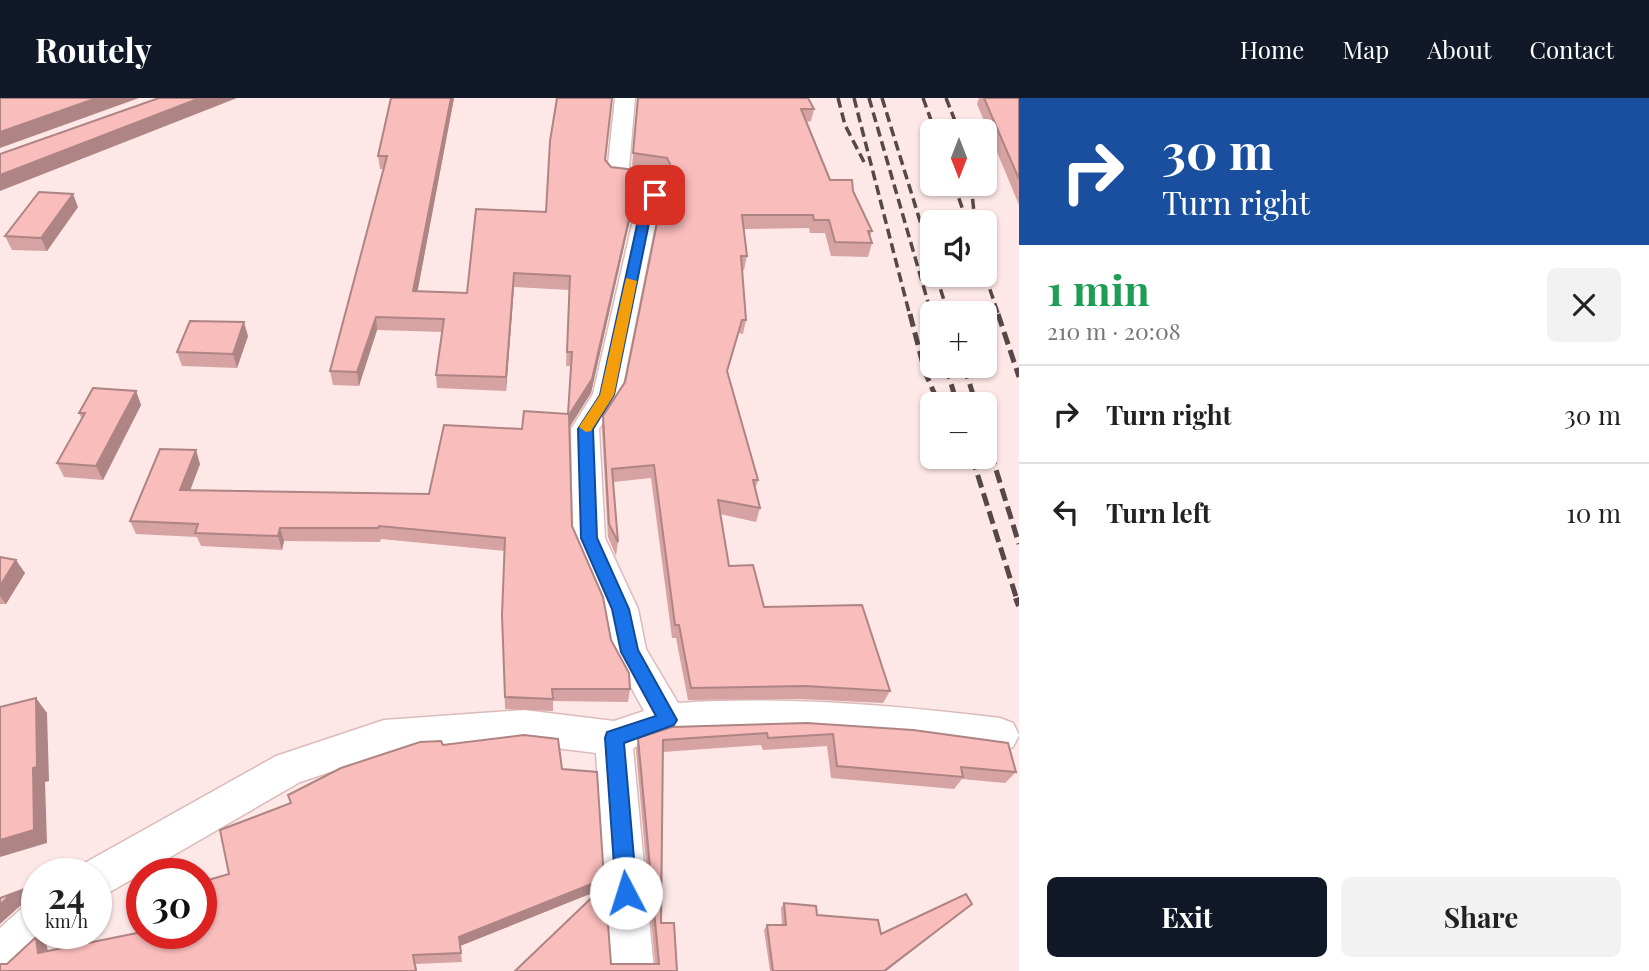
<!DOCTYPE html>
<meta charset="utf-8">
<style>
:root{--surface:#fff;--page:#f2f2f2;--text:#222;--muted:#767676;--line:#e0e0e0;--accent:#111827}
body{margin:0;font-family:"Playfair Display",serif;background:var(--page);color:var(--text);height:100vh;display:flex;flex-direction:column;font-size:26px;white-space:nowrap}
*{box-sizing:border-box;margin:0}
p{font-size:23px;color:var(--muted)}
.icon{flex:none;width:38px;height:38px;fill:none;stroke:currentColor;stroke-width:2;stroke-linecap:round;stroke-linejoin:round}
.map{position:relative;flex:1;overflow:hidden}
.panel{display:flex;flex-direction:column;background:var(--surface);width:630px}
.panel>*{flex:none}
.top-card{background:#1a4fa0;color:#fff;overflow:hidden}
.needle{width:46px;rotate:180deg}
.tools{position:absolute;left:920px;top:21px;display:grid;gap:14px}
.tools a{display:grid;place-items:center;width:77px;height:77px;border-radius:10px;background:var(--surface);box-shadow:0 2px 5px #0004;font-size:35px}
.speed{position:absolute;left:21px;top:760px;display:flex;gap:14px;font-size:35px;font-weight:700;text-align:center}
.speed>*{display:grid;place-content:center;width:91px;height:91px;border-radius:50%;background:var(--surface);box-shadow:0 2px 5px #0004;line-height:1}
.speed small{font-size:18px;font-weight:400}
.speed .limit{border:10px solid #d22;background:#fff;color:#111}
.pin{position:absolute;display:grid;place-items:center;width:60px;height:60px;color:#fff;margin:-30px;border-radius:14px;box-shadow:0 4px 10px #0006}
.me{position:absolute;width:77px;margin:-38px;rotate:355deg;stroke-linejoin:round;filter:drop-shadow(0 0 5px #0008)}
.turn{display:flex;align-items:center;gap:24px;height:147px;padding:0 28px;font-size:32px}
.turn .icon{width:91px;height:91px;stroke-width:2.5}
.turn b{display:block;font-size:49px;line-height:60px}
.round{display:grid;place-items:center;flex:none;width:74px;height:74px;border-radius:10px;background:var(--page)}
.summary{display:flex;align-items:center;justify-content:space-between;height:119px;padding:0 28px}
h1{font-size:42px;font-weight:700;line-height:52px;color:#1e9e55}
.action{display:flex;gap:14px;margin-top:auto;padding:14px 28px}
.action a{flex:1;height:80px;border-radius:10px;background:var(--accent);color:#fff;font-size:28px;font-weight:700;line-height:80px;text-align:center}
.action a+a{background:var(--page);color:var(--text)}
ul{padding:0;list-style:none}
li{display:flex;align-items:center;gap:21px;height:98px;padding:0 28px;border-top:2px solid var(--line)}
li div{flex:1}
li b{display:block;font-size:26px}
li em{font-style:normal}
header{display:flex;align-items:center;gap:42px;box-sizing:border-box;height:98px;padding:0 35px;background:var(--accent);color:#fff}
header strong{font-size:33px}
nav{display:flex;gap:38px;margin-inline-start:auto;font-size:24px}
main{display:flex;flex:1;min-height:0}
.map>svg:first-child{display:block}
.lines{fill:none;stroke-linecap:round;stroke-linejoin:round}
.street-casing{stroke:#dcbaba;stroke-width:3}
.street{fill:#fff;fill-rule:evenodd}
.rail-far2{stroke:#564848;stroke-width:3.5;stroke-dasharray:10 5;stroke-linecap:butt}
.rail-far1{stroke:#564848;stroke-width:5;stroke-dasharray:13 6;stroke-linecap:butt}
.rail{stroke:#564848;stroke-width:6;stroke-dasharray:17 9;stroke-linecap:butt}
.wall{fill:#d6a3a2}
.shaded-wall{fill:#ae8484}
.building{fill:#f9bdbc;stroke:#ae8484;stroke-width:2}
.route{fill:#1a73e8;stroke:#114b97;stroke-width:2}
.slow{fill:#f59e0b}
</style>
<header>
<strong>Routely</strong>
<nav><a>Home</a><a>Map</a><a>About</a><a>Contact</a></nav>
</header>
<main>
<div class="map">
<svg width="1019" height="873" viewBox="0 0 1019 873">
<rect width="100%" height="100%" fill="#fde8e7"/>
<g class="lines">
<defs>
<path id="street" d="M 615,0 L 635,0 L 629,70 L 663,74 L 666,79 L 665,115 L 656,122 L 621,297 L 599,331 L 605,440 L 638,511 L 646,551 L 678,605 C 786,598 892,607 1000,620 L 1013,625 L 1019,637 L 1013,649 L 1000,654 L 905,641 L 801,634 L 668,638 L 633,650 L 654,873 L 610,873 L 596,655 L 524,646 L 384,656 L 300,684 L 96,802 L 96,775 L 78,775 L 81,767 L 276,658 L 384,622 L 524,612 L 614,623 L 644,613 L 612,554 L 604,511 L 573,440 L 571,331 L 593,296 L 634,118 L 643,111 L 644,84 L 610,80 L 607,75 Z
M 37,804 L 37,835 L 54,835 L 52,840 L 17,873 L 0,873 L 0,830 L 22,810 Z"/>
</defs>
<use href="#street" class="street-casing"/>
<use href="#street" class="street"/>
<path class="rail-far2" d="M 838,0 L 845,27 L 864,64
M 854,0 L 910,218
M 869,0 L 932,218
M 882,0 L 933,165
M 923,0 L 935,33
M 946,0 L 959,33
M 954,86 L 967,124
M 971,86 L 975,124
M 936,177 L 948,215
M 985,177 L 999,218"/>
<path class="rail-far1" d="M 910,216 L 925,274 L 939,306
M 931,216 L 933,222
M 998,216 L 1019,279
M 946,268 L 957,306
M 964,268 L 976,306
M 985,336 L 1019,446
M 972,359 L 1017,502"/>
<path class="rail" d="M 1016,500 L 1019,508"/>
</g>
<path class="wall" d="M 391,0 L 454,0 L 417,194 L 467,195 L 546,114 L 606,62 L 611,69 L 642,96 L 640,110 L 631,117 L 591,295 L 570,329 L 572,428 L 611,542 L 630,591 L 628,604 L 553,603 L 553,613 L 505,611 L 502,517 L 505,453 L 381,441 L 380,444 L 284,443 L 282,452 L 201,448 L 197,439 L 136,436 L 130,423 L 200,366 L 190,392 L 429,396 L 522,331 L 568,316 L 571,268 L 566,268 L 569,192 L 514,189 L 506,293 L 437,290 L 436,277 L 442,234 L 377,232 L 359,288 L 333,287 L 330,273 L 384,71 L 380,71 L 378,58 Z
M 638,0 L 814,11 L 811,23 L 806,24 L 830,82 L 853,93 L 872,133 L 870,138 L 872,145 L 868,159 L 831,158 L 825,135 L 810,135 L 809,130 L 744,131 L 747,158 L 744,172 L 742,172 L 746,222 L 743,236 L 739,235 L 727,275 L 758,382 L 755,392 L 760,410 L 756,424 L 720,416 L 729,468 L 764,509 L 890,593 L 883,605 L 799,601 L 688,602 L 676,540 L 672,540 L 651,380 L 613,384 L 618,444 L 616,458 L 608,439 L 602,332 L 603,318 L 625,284 L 668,103 L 669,79 L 665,73 L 632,68 Z
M 979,0 L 1019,0 L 1019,107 L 977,6 Z
M 78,109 L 47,153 L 12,152 L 5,138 Z
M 248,238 L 237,270 L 182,268 L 177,254 Z
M 136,293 L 141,307 L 103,382 L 64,379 L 57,365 L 82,321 L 79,315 Z
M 0,459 L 25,475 L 6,506 L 0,506 Z
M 807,625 L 1016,674 L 1005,685 L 962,681 L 954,691 L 831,680 L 827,648 L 763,652 L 761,647 L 663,654 L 661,825 L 677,873 L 515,873 L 600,792 L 460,848 L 462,864 L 416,866 L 417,873 L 0,873 L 7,866 L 47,848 L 48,853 L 201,835 L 229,776 L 443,647 L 562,671 L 604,781 L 602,790 L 611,866 L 655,866 L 636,652 L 638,640 Z
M 37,792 L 37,830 L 29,823 L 29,804 L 20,808 L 0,800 Z
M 784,805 L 817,817 L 881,836 L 966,811 L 886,873 L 770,873 L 764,832 L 767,827 L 782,827 L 781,810 Z"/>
<path class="shaded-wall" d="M 97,0 L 139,0 L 0,50 L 0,34 Z
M 200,0 L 237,0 L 0,93 L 0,77 Z
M 451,0 L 454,0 L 415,207 L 413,193 Z
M 73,96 L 78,109 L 47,153 L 41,140 Z
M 642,96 L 640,110 L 631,117 L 591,295 L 568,331 L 569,317 L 633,104 Z
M 514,175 L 514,189 L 506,293 L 506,279 Z
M 376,219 L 377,232 L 359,288 L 357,274 Z
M 244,224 L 248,238 L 237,270 L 233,256 Z
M 136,293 L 141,307 L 103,382 L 96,368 Z
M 196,352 L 200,366 L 185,406 L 180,392 Z
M 280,430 L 284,443 L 282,452 L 278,438 Z
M 16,462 L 25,475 L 6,506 L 0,498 L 0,488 Z
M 36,600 L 47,615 L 49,683 L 45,684 L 47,745 L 0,759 L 0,742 L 33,670 Z
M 604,781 L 602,791 L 460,848 L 459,839 Z
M 33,788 L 37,792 L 37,824 L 35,823 L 34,802 L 20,808 L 0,826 L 0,807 L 9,798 L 25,792 L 34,799 Z
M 972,806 L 886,873 L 884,873 Z
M 36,839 L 47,848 L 48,864 L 38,855 Z"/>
<path class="building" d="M 0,0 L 97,0 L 0,34 Z
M 159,0 L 200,0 L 0,77 L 0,56 Z
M 391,0 L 451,0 L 413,193 L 467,195 L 476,111 L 546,114 L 550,43 L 557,0 L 612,0 L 605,62 L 611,69 L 643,73 L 642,96 L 633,104 L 592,281 L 569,317 L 572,428 L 603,499 L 611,542 L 629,575 L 630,591 L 552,591 L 553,601 L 505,599 L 502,517 L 505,440 L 379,428 L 378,430 L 280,430 L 278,438 L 195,435 L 198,426 L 130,423 L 160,351 L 196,352 L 180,392 L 429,396 L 444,327 L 522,331 L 524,313 L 568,316 L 572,254 L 567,254 L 570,178 L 514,175 L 506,279 L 436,277 L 444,221 L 376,219 L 357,274 L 330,273 L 387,58 L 378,58 Z
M 638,0 L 808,0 L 814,11 L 801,11 L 830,82 L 852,82 L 853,93 L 872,133 L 868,133 L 872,145 L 835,144 L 829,122 L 814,122 L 813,117 L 742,117 L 747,158 L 741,158 L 746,222 L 742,222 L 727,273 L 758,382 L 753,382 L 760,410 L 718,402 L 729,468 L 753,467 L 764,509 L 862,507 L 890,593 L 805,588 L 691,590 L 679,527 L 675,527 L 654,367 L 612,371 L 618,444 L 609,426 L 603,318 L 625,284 L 660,110 L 670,102 L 670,66 L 667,60 L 633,55 Z
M 984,0 L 1019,0 L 1019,81 Z
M 39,94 L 73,96 L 41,140 L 5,138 Z
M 190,223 L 244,224 L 233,256 L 177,254 Z
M 93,290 L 136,293 L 96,368 L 57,365 L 85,315 L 79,315 Z
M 0,459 L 16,462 L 0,488 Z
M 36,600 L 37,669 L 33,670 L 34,732 L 0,742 L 0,609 Z
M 807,625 L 913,632 L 1008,645 L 1016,674 L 961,669 L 963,679 L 837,668 L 833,636 L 768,640 L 767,635 L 663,642 L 661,825 L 674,825 L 677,873 L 515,873 L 605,787 L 611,866 L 659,866 L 638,640 L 672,629 Z
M 524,637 L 558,641 L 562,671 L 597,674 L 604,781 L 459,839 L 461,855 L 413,857 L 416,873 L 0,873 L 0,866 L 7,866 L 36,839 L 38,855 L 142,834 L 142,835 L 201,835 L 201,784 L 229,776 L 220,732 L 291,705 L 288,697 L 341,670 L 420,644 L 441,643 L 443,647 Z
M 33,788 L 35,823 L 29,823 L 29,794 L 25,792 L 9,798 L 0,807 L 0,800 Z
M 966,796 L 972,806 L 884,873 L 773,873 L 767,827 L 786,827 L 784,805 L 816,808 L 817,817 L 878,822 L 881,836 Z"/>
<path class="route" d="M 651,95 L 660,97 L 660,115 L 650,120 L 614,297 L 593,331 L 597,440 L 629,511 L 638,552 L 677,622 L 674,627 L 624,645 L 637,795 L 634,803 L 626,806 L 619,803 L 616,795 L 605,640 L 607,634 L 656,618 L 621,554 L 612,511 L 581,440 L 578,331 L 600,297 L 639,118 L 649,113 Z"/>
<path class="slow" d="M 626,180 L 637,183 L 614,297 L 591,333 L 586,334 L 579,329 L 600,297 Z"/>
</svg>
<div class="tools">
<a><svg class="needle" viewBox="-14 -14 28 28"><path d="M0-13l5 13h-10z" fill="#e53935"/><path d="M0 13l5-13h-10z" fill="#767676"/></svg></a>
<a><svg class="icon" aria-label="sound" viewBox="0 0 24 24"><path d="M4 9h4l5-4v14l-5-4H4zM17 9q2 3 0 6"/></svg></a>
<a>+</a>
<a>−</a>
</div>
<div class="speed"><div>24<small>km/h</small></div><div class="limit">30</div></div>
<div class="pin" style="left:655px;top:97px;background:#d93025"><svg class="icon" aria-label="arrive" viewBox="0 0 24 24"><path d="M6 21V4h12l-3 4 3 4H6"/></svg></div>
<svg class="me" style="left:626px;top:795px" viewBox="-20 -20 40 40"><circle r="19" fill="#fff"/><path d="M0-13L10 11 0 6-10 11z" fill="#1a73e8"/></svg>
</div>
<section class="panel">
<div class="top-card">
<div class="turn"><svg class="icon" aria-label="right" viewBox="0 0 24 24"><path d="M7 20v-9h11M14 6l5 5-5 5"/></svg><div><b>30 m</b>Turn right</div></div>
</div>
<div class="summary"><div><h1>1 min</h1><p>210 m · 20:08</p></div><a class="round"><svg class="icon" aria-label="close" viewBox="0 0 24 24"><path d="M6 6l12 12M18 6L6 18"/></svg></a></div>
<ul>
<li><svg class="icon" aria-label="right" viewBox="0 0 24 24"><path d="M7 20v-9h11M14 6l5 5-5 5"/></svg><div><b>Turn right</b></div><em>30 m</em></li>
<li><svg class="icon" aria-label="left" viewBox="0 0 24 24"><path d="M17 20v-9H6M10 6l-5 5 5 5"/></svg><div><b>Turn left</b></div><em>10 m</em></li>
</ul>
<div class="action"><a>Exit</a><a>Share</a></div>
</section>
</main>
